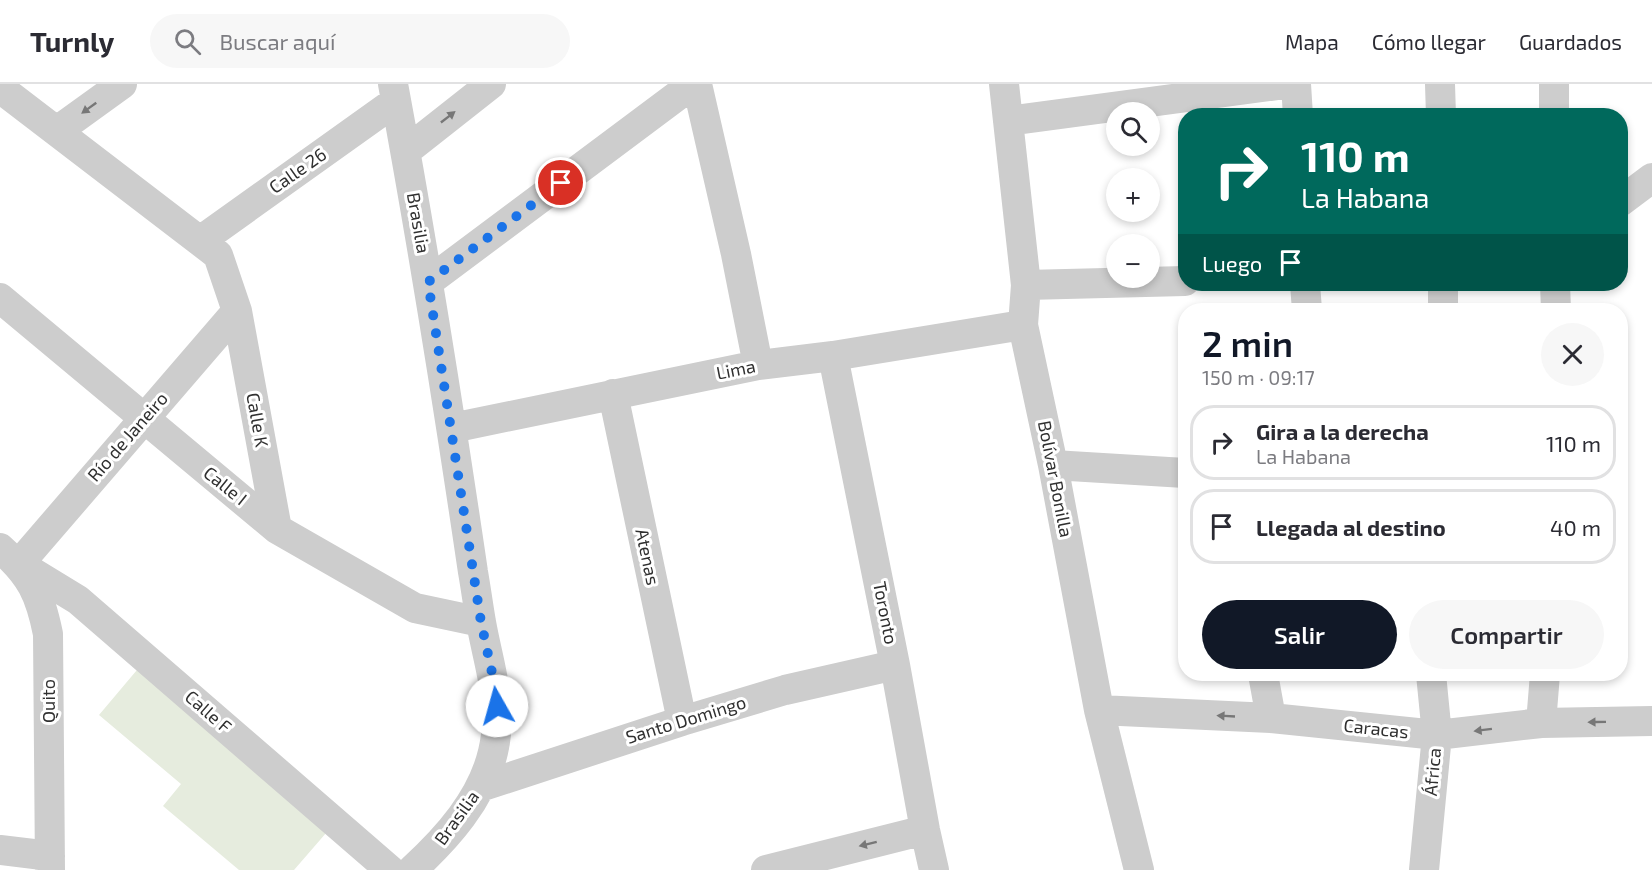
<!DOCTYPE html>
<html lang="es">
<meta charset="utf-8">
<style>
:root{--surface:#fff;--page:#f7f7f7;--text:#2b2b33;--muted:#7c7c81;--line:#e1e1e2;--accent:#111827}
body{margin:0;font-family:"Exo 2",sans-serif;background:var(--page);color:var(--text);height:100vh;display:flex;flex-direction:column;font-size:22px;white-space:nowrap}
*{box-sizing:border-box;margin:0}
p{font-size:20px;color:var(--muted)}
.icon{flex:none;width:33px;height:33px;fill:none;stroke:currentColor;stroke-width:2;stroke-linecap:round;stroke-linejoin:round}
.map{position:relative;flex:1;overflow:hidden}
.panel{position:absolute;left:1178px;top:219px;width:450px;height:378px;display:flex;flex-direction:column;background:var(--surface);border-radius:24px;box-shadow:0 3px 9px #0003}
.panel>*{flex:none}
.hud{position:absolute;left:1178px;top:24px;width:450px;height:183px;border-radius:24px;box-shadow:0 3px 9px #0003;background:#00695c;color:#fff;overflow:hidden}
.tools{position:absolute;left:1106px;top:18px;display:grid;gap:12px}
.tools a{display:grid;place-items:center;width:54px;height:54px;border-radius:50%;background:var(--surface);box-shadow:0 3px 9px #0003;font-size:30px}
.pin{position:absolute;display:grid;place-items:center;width:51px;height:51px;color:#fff;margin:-26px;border:3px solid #fff;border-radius:50%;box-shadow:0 2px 6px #0007}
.me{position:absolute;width:66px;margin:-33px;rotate:353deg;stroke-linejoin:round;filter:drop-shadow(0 0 4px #0008)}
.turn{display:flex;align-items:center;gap:21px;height:126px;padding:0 24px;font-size:27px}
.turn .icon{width:78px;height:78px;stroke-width:2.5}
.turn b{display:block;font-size:42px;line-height:51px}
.then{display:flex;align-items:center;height:57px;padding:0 24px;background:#0003;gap:12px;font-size:22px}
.round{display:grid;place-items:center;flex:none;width:63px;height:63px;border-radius:32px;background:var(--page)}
.overview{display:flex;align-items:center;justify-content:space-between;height:102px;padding:0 24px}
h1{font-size:36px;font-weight:600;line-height:45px;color:var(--accent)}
.cta{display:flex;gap:12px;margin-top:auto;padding:12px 24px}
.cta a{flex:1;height:69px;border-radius:36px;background:var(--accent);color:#fff;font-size:24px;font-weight:600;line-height:69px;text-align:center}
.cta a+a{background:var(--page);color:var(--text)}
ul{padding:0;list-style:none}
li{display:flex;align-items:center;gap:18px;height:75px;margin:0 12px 9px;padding:0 12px;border:3px solid var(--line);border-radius:24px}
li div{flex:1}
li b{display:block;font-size:22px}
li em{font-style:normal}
header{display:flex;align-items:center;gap:36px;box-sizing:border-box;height:84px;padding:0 30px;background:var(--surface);border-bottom:2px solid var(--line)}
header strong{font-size:28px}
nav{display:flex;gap:33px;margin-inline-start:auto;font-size:21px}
.search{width:420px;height:54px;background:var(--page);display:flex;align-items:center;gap:15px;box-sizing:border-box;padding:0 21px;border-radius:33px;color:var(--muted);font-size:22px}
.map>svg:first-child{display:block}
.green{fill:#e6ecde}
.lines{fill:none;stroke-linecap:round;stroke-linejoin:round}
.minor{stroke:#cdcdcd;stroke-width:30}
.oneway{fill:#777}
.route{stroke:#1a73e8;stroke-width:10;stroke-dasharray:0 18}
.labels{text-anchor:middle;stroke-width:6;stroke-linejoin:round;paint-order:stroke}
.street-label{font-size:18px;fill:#303030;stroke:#fff}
</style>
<header>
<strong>Turnly</strong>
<div class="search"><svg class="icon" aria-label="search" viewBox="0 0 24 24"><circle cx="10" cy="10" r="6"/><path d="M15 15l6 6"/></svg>Buscar aquí</div>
<nav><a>Mapa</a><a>Cómo llegar</a><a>Guardados</a></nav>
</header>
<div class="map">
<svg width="1652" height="786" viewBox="0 0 1652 786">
<rect width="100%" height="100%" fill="#fff"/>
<path class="green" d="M 142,580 L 333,741 L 294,786 L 239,786 L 163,722 L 181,700 L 99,631 Z"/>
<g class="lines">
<path class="minor" d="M 393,0 C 423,162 449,325 473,488 C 476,505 478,521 481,538 C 489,583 504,621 493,668 C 482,715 447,754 412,786
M 697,0 L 736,170 L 758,281
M 1004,0 L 1026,201 L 1023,241 L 1053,381 L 1099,626 L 1139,786
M 1296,0 L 1298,32
M 1440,0 L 1441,32
M 0,4 L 218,171 L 237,227 L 277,445
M 1554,32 L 1554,0
M 1008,37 L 1285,0
M 57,47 L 122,0
M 406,67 L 491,0
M 1620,118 L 1652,94
M 200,157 L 396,17
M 428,198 L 693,0
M 1305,200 L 1307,226
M 1443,200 L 1443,226
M 1555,200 L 1556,226
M 1026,201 L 1185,197
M 0,214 L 277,445 L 415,524 L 481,538
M 237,227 L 19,480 L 78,516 L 390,786
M 833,272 L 895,581 L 925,746 L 934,786
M 613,310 L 682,637
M 452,344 L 758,281 L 833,272 L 1023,241
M 1053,381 L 1185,389
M 0,464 C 31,491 40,510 48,550 L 50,786
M 1263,590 L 1271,634
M 1099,626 L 1271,634 L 1437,651 L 1541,639 L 1652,637
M 1541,639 L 1545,590
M 480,703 L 682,637 L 785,606 L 895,581
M 0,766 L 50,772
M 766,786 L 925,746
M 1424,786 L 1437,651 L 1431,590"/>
</g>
<defs><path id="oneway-solid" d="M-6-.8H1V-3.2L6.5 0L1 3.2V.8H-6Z" transform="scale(1.5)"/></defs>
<g class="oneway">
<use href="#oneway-solid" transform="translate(89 24) rotate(144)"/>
<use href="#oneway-solid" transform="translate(448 33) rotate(-38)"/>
<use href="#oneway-solid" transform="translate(1226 632) rotate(-177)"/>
<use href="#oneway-solid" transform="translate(1597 638) rotate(179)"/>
<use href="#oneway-solid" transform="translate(1483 646) rotate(173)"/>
<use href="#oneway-solid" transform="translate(868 760) rotate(166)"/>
</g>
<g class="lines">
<path class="route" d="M 497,622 L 496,607 L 481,538 L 428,198 L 561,99"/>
</g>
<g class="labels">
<g class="street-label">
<text transform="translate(298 87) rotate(-35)" y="6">Calle 26</text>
<text transform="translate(418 139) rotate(80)" y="6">Brasilia</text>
<text transform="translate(736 286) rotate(-11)" y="6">Lima</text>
<text transform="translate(257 336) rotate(80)" y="6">Calle K</text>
<text transform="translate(128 353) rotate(-49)" y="6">Río de Janeiro</text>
<text transform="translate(1055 395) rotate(79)" y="6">Bolívar Bonilla</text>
<text transform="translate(225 402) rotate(39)" y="6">Calle I</text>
<text transform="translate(647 473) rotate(78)" y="6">Atenas</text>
<text transform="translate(885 529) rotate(79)" y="6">Toronto</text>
<text transform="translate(49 617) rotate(-90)" y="6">Quito</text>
<text transform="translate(208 628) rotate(41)" y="6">Calle F</text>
<text transform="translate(686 636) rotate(-17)" y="6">Santo Domingo</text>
<text transform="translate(1376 645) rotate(6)" y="6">Caracas</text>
<text transform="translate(1433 688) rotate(-85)" y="6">África</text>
<text transform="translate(457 734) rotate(-54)" y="6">Brasilia</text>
</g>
</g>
</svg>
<div class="tools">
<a><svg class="icon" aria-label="search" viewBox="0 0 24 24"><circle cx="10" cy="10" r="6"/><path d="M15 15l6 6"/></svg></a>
<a>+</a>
<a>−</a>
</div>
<div class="pin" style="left:561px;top:99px;background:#d93025"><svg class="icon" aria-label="arrive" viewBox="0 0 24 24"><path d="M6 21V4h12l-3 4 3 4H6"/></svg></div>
<svg class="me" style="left:497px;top:622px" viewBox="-20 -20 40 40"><circle r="19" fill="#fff"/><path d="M0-13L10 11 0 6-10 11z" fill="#1a73e8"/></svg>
<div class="hud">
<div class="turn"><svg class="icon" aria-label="right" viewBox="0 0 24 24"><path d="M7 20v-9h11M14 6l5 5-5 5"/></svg><div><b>110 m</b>La Habana</div></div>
<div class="then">Luego<svg class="icon" aria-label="arrive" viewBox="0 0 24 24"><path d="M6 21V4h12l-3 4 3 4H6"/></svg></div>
</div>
<section class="panel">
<div class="overview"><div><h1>2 min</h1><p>150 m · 09:17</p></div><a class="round"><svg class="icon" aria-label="close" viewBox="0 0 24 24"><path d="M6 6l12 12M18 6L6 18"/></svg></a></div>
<ul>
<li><svg class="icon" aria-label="right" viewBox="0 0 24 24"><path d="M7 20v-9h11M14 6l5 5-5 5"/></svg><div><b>Gira a la derecha</b><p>La Habana</p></div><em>110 m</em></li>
<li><svg class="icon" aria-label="arrive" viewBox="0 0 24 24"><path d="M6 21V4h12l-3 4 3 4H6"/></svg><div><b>Llegada al destino</b></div><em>40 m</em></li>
</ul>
<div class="cta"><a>Salir</a><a>Compartir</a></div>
</section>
</div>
